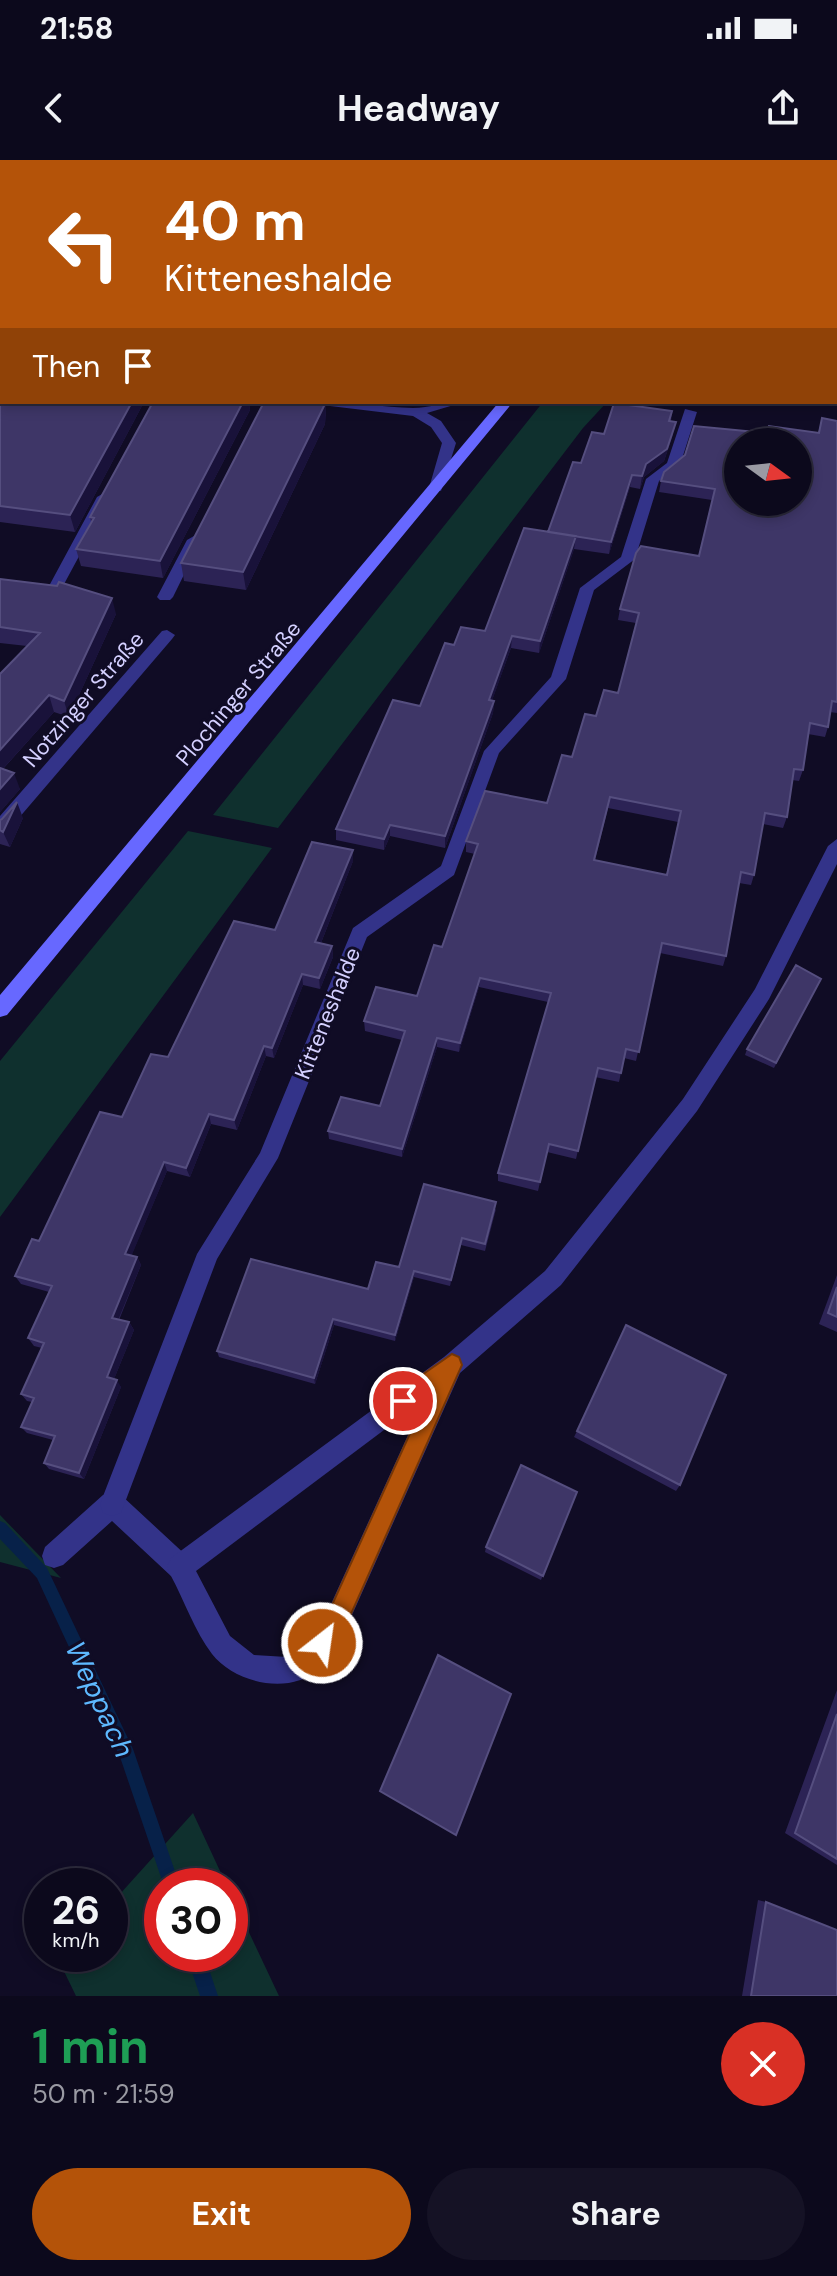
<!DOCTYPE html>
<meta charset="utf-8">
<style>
:root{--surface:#0c091c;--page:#151225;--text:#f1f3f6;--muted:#9a9aa3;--line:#2c2a3b;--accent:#b45309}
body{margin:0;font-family:"DM Sans",sans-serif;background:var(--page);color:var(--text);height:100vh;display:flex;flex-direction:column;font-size:30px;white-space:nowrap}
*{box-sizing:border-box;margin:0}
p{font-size:26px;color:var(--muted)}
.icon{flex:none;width:44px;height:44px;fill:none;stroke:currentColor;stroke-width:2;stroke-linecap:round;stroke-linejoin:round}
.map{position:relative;height:1836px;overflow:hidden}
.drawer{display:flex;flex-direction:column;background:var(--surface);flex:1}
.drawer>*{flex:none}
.top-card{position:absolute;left:0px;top:0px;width:838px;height:244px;box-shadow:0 4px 12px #0003,0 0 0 2px var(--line);background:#b45309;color:#fff;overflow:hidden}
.needle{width:52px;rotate:105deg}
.controls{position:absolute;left:724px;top:268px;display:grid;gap:16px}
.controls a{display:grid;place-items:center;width:88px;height:88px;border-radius:50%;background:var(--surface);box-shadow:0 4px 12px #0003,0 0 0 2px var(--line);font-size:40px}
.speed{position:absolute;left:24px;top:1708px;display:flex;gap:16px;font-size:40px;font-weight:700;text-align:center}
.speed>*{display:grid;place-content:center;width:104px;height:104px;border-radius:50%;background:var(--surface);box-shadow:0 4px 12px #0003,0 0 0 2px var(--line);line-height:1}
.speed small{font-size:20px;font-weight:400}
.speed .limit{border:12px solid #d22;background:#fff;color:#111}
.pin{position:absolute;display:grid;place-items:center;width:68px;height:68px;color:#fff;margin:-34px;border:4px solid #fff;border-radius:50%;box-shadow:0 2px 8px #0007}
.me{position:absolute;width:88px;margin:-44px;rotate:30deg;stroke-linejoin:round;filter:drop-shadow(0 0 6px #0008)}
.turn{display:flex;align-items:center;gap:28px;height:168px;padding:0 32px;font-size:36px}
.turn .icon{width:104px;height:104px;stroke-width:2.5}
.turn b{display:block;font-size:56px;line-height:68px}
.then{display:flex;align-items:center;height:76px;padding:0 32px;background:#0003;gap:16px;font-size:30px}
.round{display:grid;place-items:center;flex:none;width:84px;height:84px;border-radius:42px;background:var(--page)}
.overview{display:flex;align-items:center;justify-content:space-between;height:136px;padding:0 32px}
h1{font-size:48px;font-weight:700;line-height:60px;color:#1e9e55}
.button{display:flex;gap:16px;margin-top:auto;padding:16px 32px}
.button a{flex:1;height:92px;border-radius:48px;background:var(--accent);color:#fff;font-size:32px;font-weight:700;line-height:92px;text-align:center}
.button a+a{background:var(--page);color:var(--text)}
.status{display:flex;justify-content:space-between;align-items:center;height:56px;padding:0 40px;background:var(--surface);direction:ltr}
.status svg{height:22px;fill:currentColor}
header{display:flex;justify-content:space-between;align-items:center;height:104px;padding:0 32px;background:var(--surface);font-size:36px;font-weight:700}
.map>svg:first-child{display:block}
.green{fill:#0f302e}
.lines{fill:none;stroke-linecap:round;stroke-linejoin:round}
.stream{fill:#072149;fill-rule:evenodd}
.river{fill:#072149;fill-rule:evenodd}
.lane{fill:#333389;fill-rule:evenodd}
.street{fill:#333389;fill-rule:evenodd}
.secondary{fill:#6768ff;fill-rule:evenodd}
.wall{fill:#2c2355;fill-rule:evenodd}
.shaded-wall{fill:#19123a}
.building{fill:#3e3667;stroke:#554e7f;stroke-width:2;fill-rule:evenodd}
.route{fill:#b45309;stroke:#753606;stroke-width:2}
.labels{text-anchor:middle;stroke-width:6;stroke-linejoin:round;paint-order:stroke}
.street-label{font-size:22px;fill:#d4d0ff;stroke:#100c25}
.near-water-label{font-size:28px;font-style:italic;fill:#5eb9ff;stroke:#100c25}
</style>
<div class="status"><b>21:58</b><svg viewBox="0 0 49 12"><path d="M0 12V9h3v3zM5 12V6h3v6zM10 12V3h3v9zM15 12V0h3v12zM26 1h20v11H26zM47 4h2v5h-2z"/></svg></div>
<header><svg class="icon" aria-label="back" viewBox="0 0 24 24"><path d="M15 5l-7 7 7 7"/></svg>Headway<svg class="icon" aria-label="share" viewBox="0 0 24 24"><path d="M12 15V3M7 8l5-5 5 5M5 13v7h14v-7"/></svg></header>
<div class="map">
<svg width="837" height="1836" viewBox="0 0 837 1836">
<rect width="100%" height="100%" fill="#100c25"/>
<path class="green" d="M 273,0 L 625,0 L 264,2 Z
M 543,242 L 607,242 L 583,268 L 278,668 L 213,655 Z
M 188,671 L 272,688 L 0,1057 L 0,901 Z
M 0,1355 L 61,1418 L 0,1402 Z
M 193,1653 L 227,1726 L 162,1726 L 162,1794 L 230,1794 L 230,1732 L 279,1836 L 76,1836 L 59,1801 L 65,1794 L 110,1794 L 110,1745 Z"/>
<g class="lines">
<path class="stream" d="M 247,0 L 255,0 L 253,2 L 245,2 Z
M 529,0 L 536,0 L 538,2 L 531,2 Z
M 0,1361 L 5,1363 L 47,1408 L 133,1589 L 180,1726 L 164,1726 L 120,1597 L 37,1418 L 0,1379 Z
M 186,1794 L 204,1794 L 218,1836 L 200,1836 Z"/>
<path class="river" d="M 329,0 L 376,0 L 327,2 Z
M 0,53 L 2,53 L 2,77 L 0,77 Z"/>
<path class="lane" d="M 194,376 L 201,380 L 173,437 L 170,440 L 160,440 L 157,437 L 187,380 Z
M 112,1332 L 121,1335 L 189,1398 L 193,1407 L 189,1416 L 180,1420 L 171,1416 L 112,1361 L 63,1405 L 54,1408 L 45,1405 L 42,1396 L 45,1387 L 103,1335 Z"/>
<path class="street" d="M 836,50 L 837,50 L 837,56 L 836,56 Z
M 323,242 C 354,242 383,247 413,248 C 429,248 446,242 464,242 L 427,253 L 441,261 L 456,283 L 441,331 L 429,328 L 442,283 L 431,267 L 413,256 L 330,246 Z
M 685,249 L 697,252 L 680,305 L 659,321 L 635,399 L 594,430 L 566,519 L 499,593 L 454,715 L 367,777 L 278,998 L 217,1099 L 121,1353 L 112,1356 L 103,1353 L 100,1344 L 197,1094 L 260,993 L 353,768 L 441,706 L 484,591 L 551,517 L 580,428 L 621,397 L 646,319 L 667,303 Z
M 104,333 L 111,337 L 63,426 L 61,429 L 51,429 L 49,426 L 97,337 Z
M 167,470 L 175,475 L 172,479 L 6,673 L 0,674 L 0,656 L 162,471 Z
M 837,679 L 837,704 L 769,839 L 697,951 L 561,1125 L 460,1213 L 344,1473 C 336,1484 329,1500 319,1509 C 289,1536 235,1523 212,1494 C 195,1472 184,1440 171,1416 L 167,1407 L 171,1398 L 444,1197 L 545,1111 L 683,939 L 755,829 L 828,686 ZM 424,1240 L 326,1455 L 300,1492 L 287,1497 L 254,1495 L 230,1476 L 196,1411 Z"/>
<path class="secondary" d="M 653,0 L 667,0 L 668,2 L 654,2 Z
M 701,0 L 716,0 L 717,2 L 702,2 Z
M 499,242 L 513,242 L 7,855 L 0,857 L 0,835 Z"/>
</g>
<path class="wall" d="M 0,98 L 2,242 L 143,242 L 143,244 L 75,372 L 0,362 Z
M 153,242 L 249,242 L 250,250 L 163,418 L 81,406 L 76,389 L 91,362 L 90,357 Z
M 326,247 L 325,264 L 246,430 L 184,421 L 181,403 Z
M 672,251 L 671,261 L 673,274 L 664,301 L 644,317 L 640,329 L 630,327 L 609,394 L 574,389 L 539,493 L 511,488 L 492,540 L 494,541 L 493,553 L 445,688 L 390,676 L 384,690 L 336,680 L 336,669 L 420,546 L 454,485 L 485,471 L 548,372 L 581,303 L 604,274 Z
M 822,258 L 837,261 L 837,553 L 830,552 L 828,567 L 825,577 L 808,574 L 803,610 L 799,621 L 792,620 L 787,657 L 783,668 L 763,664 L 754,715 L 751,725 L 739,723 L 726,796 L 723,806 L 660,793 L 636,901 L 624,898 L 619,922 L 595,917 L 576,999 L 547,992 L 538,1031 L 498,1021 L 498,1013 L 548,842 L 479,827 L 459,892 L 437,887 L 402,997 L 329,979 L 328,971 L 380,946 L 402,880 L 365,871 L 364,861 L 417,836 L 442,787 L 475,694 L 466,692 L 466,681 L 547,643 L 572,597 L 596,556 L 618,533 L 636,463 L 618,460 L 620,449 L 699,396 L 712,340 L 659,332 L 661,321 L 767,273 L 818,273 ZM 608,648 L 678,662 L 666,715 L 595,700 Z
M 0,419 L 116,454 L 69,557 L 54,552 L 3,609 L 20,629 L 0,652 L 0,514 L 27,486 L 0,483 Z
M 23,658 L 10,687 L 0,684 L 0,660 Z
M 353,701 L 321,783 L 332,786 L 333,797 L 320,829 L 303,825 L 274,898 L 266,896 L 237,970 L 211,964 L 190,1017 L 167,1011 L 131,1096 L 137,1097 L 141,1105 L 119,1160 L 129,1162 L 134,1170 L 114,1219 L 121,1227 L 84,1319 L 49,1309 L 44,1303 L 53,1280 L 27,1273 L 21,1267 L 32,1242 L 27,1241 L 21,1234 L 42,1188 L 34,1186 L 28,1178 L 49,1132 L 21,1124 L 15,1116 L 122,957 L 168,897 L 275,770 Z
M 821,819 L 774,908 L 745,895 L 747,889 Z
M 496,1049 L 485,1091 L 461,1085 L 450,1126 L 414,1117 L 395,1181 L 334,1165 L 315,1224 L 219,1197 L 217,1191 L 368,1129 L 399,1107 Z
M 837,1115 L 837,1172 L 819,1164 Z
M 577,1271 L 680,1325 L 676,1331 L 574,1277 Z
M 577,1332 L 541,1420 L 485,1392 L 486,1387 Z
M 837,1530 L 837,1705 L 785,1673 Z
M 758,1740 L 766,1742 L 837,1836 L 742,1836 Z"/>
<path class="shaded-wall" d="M 169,0 L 216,0 L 206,2 L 161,2 Z
M 132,242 L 143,242 L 143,244 L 75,372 L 70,355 Z
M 243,242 L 249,242 L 250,250 L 163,418 L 160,401 Z
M 324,242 L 326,242 L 326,247 L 325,264 L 246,430 L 243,412 Z
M 676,262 L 673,274 L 664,301 L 644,317 L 640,329 L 642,316 L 646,304 Z
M 632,315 L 630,327 L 609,394 L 611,382 Z
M 576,376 L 574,389 L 539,493 L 540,481 Z
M 112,438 L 116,454 L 69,557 L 64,541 Z
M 512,476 L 511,488 L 488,552 L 489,540 Z
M 49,535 L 54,552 L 0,612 L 0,590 Z
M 494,541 L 493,553 L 445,688 L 445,676 Z
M 14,613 L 20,629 L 0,652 L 0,629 Z
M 17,642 L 23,658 L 10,687 L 3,672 Z
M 390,665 L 390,676 L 384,690 L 384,679 Z
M 353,690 L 353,701 L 317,793 L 315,782 Z
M 332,786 L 333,797 L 320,829 L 319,818 Z
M 302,814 L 303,825 L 274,898 L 272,888 Z
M 480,818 L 479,827 L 459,892 L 460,883 Z
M 437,878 L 437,887 L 402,997 L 402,989 Z
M 264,886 L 266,896 L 237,970 L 234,960 Z
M 209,954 L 211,964 L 190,1017 L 186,1008 Z
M 164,1002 L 167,1011 L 129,1102 L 125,1094 Z
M 462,1078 L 461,1085 L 450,1126 L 451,1120 Z
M 137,1097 L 141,1105 L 116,1165 L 112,1158 Z
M 414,1111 L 414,1117 L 395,1181 L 395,1175 Z
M 333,1159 L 334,1165 L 315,1224 L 314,1218 Z
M 129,1162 L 134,1170 L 112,1224 L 107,1217 Z
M 117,1220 L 121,1227 L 84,1319 L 79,1313 Z"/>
<path class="building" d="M 123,0 L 170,0 L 170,1 L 123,2 Z
M 0,98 L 2,98 L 2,208 L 0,211 Z
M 0,215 L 2,215 L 2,242 L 132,242 L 70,355 L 0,346 Z
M 153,242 L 243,242 L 160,401 L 76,389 L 94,358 L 90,357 Z
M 264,242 L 324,242 L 324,246 L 243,412 L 181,403 Z
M 614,243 L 672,251 L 669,261 L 676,262 L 667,289 L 646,304 L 642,316 L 632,315 L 611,382 L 548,372 L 573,302 L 581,303 L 592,272 L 604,274 Z
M 822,258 L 837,261 L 837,542 L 832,541 L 828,567 L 810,563 L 803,610 L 794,609 L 787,657 L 765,653 L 754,715 L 741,712 L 726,796 L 662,783 L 639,892 L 626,889 L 621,913 L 598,908 L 578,991 L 549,984 L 540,1022 L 498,1013 L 551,833 L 480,818 L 460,883 L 437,878 L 402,989 L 328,971 L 341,937 L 380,946 L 405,871 L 364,861 L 376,827 L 417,836 L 434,785 L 442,787 L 478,684 L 466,681 L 485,631 L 547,643 L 562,595 L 572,597 L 585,554 L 596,556 L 604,530 L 618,533 L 639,453 L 620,449 L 636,393 L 641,386 L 699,396 L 715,329 L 661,321 L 664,312 L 685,295 L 694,266 L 767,273 L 769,266 L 819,273 ZM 738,282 L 798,282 L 798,342 L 738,342 ZM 610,637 L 681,651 L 667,715 L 594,700 Z
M 524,368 L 576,376 L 540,481 L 512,476 L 489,540 L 494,541 L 445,676 L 390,665 L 384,679 L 336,669 L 393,540 L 420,546 L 445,483 L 454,485 L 461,467 L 485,471 Z
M 0,419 L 57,426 L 59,422 L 112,438 L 64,541 L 49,535 L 0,590 L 0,514 L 40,473 L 0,467 Z
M 0,608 L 14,613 L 0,629 Z
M 17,642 L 3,672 L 0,670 L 0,660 L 2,659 Z
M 312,682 L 353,690 L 315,782 L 332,786 L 319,818 L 302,814 L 272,888 L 264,886 L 234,960 L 209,954 L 186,1008 L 164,1002 L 125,1094 L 137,1097 L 112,1158 L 129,1162 L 107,1217 L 117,1220 L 79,1313 L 44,1303 L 55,1276 L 21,1267 L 34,1238 L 21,1234 L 44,1183 L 28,1178 L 52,1126 L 15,1116 L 32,1079 L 39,1081 L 100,952 L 122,957 L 151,894 L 168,897 L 234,761 L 275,770 Z
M 796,805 L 821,819 L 776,903 L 747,889 Z
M 424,1024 L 496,1042 L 485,1084 L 462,1078 L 451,1120 L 414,1111 L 395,1175 L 333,1159 L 314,1218 L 217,1191 L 251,1099 L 368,1129 L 376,1102 L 399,1107 Z
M 837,1127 L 837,1157 L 828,1153 Z
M 626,1165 L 726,1215 L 680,1325 L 577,1271 Z
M 521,1305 L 577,1332 L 543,1416 L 486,1387 Z
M 438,1495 L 511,1534 L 456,1675 L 380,1631 Z
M 837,1554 L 837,1699 L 795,1673 Z
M 766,1742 L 837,1770 L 837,1836 L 751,1836 Z"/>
<path class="route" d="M 452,1194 L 459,1197 L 462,1205 L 343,1472 L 330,1491 L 322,1494 L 314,1491 L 310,1483 L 327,1456 L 427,1236 L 403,1251 L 396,1248 L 393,1241 L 396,1233 Z"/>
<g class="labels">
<g class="street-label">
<text transform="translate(238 533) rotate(-50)" y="8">Plochinger Straße</text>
<text transform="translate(83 539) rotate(-49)" y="8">Notzinger Straße</text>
<text transform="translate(327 853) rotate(-68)" y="8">Kitteneshalde</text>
</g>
<g class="near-water-label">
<text transform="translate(100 1539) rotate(65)" y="10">Weppach</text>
</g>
</g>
</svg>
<div class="controls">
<a><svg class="needle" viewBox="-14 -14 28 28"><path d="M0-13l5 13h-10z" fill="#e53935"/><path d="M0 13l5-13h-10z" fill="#9a9aa3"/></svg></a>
</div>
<div class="speed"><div>26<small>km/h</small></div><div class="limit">30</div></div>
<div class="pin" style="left:403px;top:1241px;background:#d93025"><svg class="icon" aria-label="arrive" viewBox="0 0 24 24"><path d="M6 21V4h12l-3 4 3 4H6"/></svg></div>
<svg class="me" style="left:322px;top:1483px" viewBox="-20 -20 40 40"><circle r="17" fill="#b45309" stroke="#fff" stroke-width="3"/><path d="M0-11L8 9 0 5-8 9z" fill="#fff"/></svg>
<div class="top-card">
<div class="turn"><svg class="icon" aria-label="left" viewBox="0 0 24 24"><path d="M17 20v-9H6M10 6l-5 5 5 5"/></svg><div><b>40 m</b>Kitteneshalde</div></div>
<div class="then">Then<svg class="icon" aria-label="arrive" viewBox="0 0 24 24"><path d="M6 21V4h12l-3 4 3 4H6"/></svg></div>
</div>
</div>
<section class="drawer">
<div class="overview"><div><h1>1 min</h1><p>50 m · 21:59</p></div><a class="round" style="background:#d93025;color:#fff"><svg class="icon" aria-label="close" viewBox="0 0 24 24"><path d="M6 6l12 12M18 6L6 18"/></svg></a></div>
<div class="button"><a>Exit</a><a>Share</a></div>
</section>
